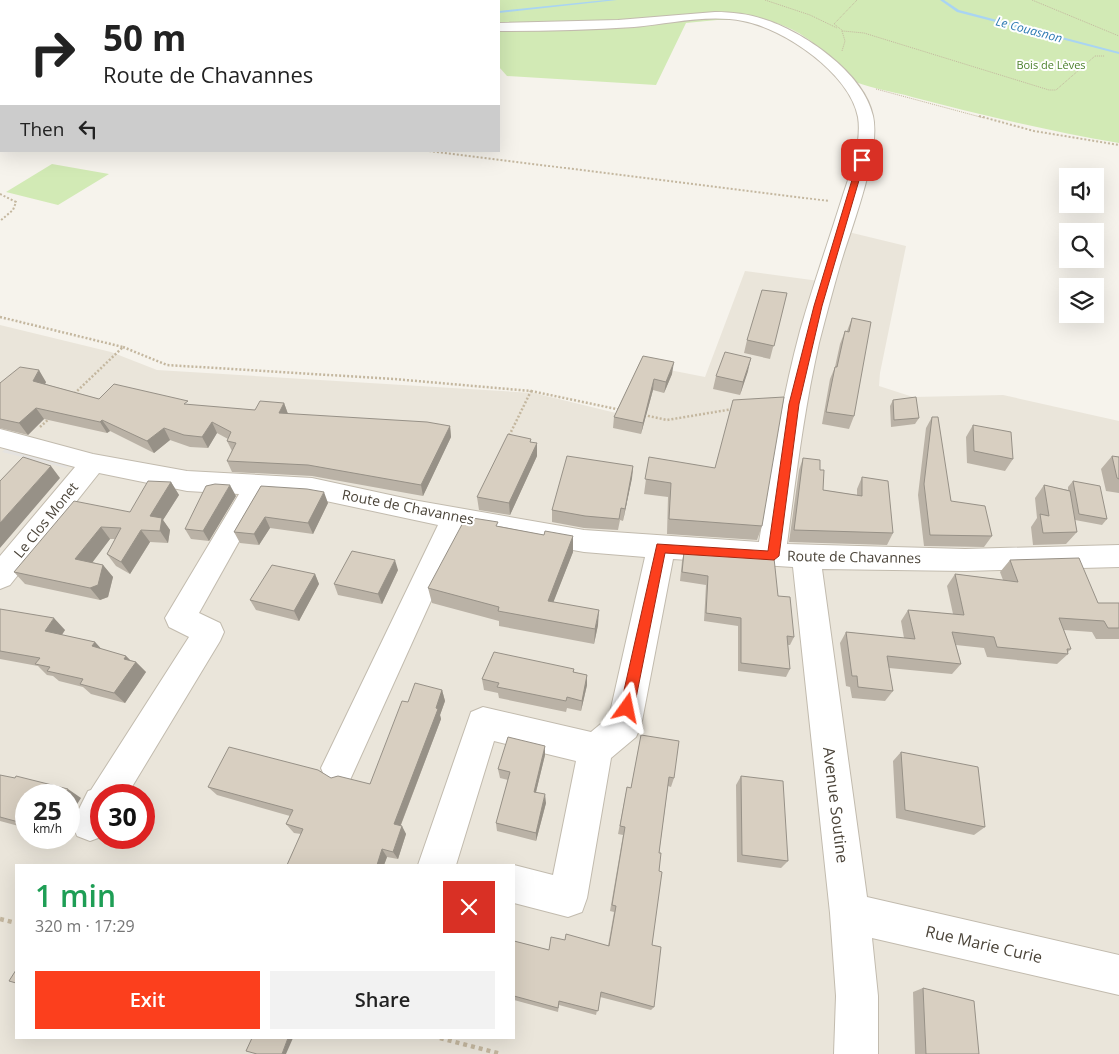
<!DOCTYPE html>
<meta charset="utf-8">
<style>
:root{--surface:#fff;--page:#f2f2f2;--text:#222;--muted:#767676;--accent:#fc3f1d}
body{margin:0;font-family:"Open Sans",sans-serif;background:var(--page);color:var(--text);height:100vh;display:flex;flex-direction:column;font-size:19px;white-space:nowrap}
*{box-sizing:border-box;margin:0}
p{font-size:16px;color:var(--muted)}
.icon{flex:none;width:28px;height:28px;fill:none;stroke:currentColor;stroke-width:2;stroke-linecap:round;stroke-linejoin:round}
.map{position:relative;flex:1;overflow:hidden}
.sheet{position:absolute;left:15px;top:864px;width:500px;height:175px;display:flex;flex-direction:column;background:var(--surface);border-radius:0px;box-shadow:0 5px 20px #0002}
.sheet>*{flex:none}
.guide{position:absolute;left:0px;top:0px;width:500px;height:152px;box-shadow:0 5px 20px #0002;background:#fff;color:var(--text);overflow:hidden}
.controls{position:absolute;left:1059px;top:168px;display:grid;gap:10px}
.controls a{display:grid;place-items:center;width:45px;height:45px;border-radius:0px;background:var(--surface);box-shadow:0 5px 20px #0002;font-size:25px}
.speed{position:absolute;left:15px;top:784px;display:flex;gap:10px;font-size:25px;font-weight:700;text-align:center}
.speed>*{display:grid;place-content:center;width:65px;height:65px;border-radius:50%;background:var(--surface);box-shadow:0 5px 20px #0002;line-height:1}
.speed small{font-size:12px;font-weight:400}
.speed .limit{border:8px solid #d22;background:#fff;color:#111}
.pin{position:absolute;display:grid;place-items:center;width:42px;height:42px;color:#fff;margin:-21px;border-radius:10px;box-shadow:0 2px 8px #0006}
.me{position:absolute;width:55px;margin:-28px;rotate:12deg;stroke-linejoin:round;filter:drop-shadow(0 0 4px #0008)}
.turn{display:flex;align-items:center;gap:18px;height:105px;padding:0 20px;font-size:22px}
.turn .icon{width:65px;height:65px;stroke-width:2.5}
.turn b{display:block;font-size:35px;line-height:42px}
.then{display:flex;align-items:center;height:48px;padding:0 20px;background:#0003;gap:10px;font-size:19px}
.round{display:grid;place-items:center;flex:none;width:52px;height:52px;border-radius:0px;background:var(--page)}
.overview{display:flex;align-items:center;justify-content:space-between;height:85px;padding:0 20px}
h1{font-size:30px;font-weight:600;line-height:38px;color:#1e9e55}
.button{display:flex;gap:10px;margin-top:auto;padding:10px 20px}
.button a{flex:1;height:58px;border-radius:0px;background:var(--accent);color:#fff;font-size:20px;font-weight:600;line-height:58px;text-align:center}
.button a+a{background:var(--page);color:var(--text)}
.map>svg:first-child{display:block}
.residential{fill:#eae5da;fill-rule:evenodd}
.green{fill:#d2eab5}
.parking{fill:#e5e3e0}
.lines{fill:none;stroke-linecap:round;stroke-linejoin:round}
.stream{fill:#a9d4f2;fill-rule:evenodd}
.minor-casing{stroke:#c2bbae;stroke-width:2}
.path-far3{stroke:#c4b79f;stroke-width:1;stroke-dasharray:1 1;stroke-linecap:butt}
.path-far2{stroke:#c4b79f;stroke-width:2;stroke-dasharray:2 2;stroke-linecap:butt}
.path-far1{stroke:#c4b79f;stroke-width:2.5;stroke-dasharray:2 2;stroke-linecap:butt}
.path{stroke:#c4b79f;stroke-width:4.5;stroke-dasharray:4 4;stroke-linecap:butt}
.minor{fill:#fff;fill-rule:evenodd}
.wall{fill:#bab2a6}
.shaded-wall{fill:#979187}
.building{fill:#d8cfc1;stroke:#979187}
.route{fill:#fc3f1d;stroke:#a42913}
.labels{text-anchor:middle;stroke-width:4;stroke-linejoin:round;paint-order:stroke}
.far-park-label{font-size:11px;fill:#4a7f2a;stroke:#fff}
.far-water-label{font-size:12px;font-style:italic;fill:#2e7ab2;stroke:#fff}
.street-label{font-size:14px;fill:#4b4439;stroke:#fff}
.near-street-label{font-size:16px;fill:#4b4439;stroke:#fff}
</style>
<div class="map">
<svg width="1119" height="1054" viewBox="0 0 1119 1054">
<rect width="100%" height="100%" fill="#f6f3ec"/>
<path class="residential" d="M 836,229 L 906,246 L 880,373 L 879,386 L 913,397 L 1003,395 L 1119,421 L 1119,1054 L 0,1054 L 0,325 L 111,352 L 157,370 L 534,393 L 616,413 L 639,364 L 705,377 L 745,271 L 819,281 ZM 26,795 L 69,795 L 69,838 L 26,838 ZM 101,795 L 144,795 L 144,838 L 101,838 ZM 16,865 L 514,865 L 514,1038 L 16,1038 Z"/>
<path class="green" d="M 0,0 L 1119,0 L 1119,143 C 1049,131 981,115 912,97 C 892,91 865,88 847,78 C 836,72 828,56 819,48 C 789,20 749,13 710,17 L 743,20 L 717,20 L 686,23 L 656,85 L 507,76 L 499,67 L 499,1 L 1,1 L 0,118 Z
M 52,164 L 109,174 L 58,205 L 6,192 Z"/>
<path class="parking" d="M 8,447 L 71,463 L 66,468 L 2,452 Z"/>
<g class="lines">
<path class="stream" d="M 606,0 L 617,0 L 499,13 L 499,11 Z
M 940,0 L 944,0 L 959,10 L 1119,52 L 1119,54 L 957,12 Z
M 0,10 L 1,10 L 1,12 L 0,12 Z"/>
<defs>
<path id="minor" d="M 271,0 L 284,0 L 285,1 L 272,1 Z
M 715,12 C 732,12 748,14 763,19 C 803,31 864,73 873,116 C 881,152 852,226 841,262 C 833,289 826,316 819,343 C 804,410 796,476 787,544 L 965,549 L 1119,545 L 1119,567 L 965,571 L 822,569 L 867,897 L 1119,955 L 1119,995 L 872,938 L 878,996 L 878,1054 L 834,1054 L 836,996 L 830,913 L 793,567 L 673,559 L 641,726 L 636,737 L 611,758 L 587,898 L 582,912 L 568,917 L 514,903 L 514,865 L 553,875 L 576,761 L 494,741 L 456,865 L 418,865 L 471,712 L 483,707 L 591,732 L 609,717 L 645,557 L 584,552 L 463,530 L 350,780 L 338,785 L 326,780 L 321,768 L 438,525 L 312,498 L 265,495 L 199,613 L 220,623 L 224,632 L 220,641 L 127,795 L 101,795 L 101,837 L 90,841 L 77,836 L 72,823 L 88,791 L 91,790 L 189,637 L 169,627 L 165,618 L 239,494 L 187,491 L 99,473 L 10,585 L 0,589 L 0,556 L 75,467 L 0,447 L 0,429 L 93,454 L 187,471 L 312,478 L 413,500 L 584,530 L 759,542 C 771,470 781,402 800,331 C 813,285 829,240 843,195 C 851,171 862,142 858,117 C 850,73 783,28 743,21 C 707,14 669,24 634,27 C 589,30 544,31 499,31 L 499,23 L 618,20 Z"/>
</defs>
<use href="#minor" class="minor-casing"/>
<path class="path-far3" d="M 765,0 L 810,15 L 837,28
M 857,0 L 834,24 L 843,31 L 864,33 L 1049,90 L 1056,90 L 1095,56 L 1105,56
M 1032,0 L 1119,36
M 47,1 L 63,0
M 184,1 L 186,0
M 842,31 L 845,41 L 842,51
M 876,89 L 984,118"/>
<path class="path-far2" d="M 979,116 L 1034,131 L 1119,145
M 429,151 L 829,201
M 0,194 L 16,202 L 13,210 L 0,221"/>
<path class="path-far1" d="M 0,317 L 123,347 L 74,394
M 123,347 L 167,365 L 394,379 L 531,391 L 508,438
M 531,391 L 621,410
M 644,415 L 667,420 L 733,409
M 40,427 L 50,418"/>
<path class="path" d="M 0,919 L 16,923
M 440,1038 L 501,1054"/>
<use href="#minor" class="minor"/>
</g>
<path class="wall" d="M 787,293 L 770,359 L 744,353 L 747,340 Z
M 852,318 L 854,416 L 849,429 L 822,424 L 830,379 L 835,367 L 840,344 L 845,331 L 847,331 Z
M 643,356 L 672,374 L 664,393 L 653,390 L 641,434 L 613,428 L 614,417 Z
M 748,371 L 740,395 L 713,389 L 716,376 Z
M 46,382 L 45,384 L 99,399 L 190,405 L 255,410 L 284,403 L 288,414 L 450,426 L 451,437 L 423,496 L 312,476 L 232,472 L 227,461 L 232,451 L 227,441 L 228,439 L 217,433 L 208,448 L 190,447 L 170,440 L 154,453 L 110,431 L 107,433 L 44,419 L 28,435 L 0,428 L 0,383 Z
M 893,400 L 919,418 L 915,424 L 891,427 L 890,406 Z
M 932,417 L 951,501 L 992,536 L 984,547 L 924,546 L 918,495 L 926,428 Z
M 973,425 L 1013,459 L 1005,471 L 967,463 L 966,437 Z
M 531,443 L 537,456 L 510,515 L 479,510 L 477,497 Z
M 1112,456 L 1119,457 L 1119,493 L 1106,491 L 1101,469 Z
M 649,457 L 762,526 L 757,540 L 667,534 L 668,497 L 644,494 Z
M 803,458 L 820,470 L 823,490 L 857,495 L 857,489 L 862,477 L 893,533 L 887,545 L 789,542 L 799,470 Z
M 633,466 L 632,478 L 623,521 L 620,520 L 618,530 L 584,528 L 552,522 L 552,510 Z
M 1073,481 L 1107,519 L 1102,525 L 1075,520 L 1077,532 L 1066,544 L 1033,545 L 1031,527 L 1037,518 L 1035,498 L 1044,485 L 1068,490 L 1068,487 Z
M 171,482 L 179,495 L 163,520 L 170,530 L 168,543 L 150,542 L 130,574 L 116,566 L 107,554 L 115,539 L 110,539 L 92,562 L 103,565 L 113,577 L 108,597 L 100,600 L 25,584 L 14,572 L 130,512 Z
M 261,486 L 328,503 L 313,534 L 270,528 L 259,545 L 240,543 L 234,532 Z
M 236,496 L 209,541 L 191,539 L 185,529 Z
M 498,526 L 544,535 L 573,536 L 573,552 L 553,602 L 598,625 L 594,644 L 499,626 L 499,621 L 432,603 L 428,588 Z
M 684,552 L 778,596 L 794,637 L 790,645 L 788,645 L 790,669 L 786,677 L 738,671 L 738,626 L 704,621 L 706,585 L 680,581 L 682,561 Z
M 1010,560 L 1098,603 L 1119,603 L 1119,639 L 1096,639 L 1092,632 L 1064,630 L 1071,649 L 1068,652 L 1068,654 L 1057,664 L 987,657 L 984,648 L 956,645 L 961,664 L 952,674 L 889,668 L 893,691 L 885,701 L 852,698 L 850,687 L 846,686 L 840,643 L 846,632 L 904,638 L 901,621 L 908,610 L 953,614 L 947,586 L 955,574 L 1003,580 L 1000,572 Z
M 398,570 L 382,604 L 338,595 L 334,584 Z
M 315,574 L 319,584 L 299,621 L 256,610 L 250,600 Z
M 0,609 L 65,630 L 62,635 L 95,642 L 101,649 L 126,656 L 130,660 L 136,662 L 146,672 L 125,703 L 91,694 L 83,687 L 59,681 L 53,676 L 47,675 L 38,666 L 0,659 Z
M 574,669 L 574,672 L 587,675 L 587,685 L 581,711 L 567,708 L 566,712 L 499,698 L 498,693 L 484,690 L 482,679 Z
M 442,690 L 445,701 L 440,715 L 441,719 L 401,825 L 406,834 L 398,859 L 387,857 L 384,865 L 287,865 L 301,834 L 294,833 L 286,824 L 290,816 L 217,795 L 208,787 L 331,778 L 370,784 L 408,702 Z
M 641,735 L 674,778 L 671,787 L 668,786 L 659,853 L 659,871 L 652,945 L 654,1007 L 651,1010 L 600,997 L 596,1015 L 559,1005 L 558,1012 L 514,1000 L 514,941 L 549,950 L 565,940 L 608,946 L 614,912 L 610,911 L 623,835 L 618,834 L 627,787 L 631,788 Z
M 901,752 L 985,827 L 974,835 L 896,818 L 893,761 Z
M 545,755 L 536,792 L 546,803 L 536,841 L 497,831 L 496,823 L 508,780 L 500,778 L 498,769 Z
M 0,775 L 81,798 L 26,795 L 26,828 L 0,821 Z
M 741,776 L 788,861 L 781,868 L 737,862 L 736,785 Z
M 923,988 L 979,1054 L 915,1054 L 913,992 Z"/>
<path class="shaded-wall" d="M 751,358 L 748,371 L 740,395 L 743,382 Z
M 674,362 L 672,374 L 664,393 L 666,382 Z
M 39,370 L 46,382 L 41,392 L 33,381 Z
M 654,379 L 653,390 L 641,434 L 643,423 Z
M 284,403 L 288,414 L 279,413 Z
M 36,408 L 44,419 L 28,435 L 19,423 Z
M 102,420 L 110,431 L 107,433 L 100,422 Z
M 212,422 L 217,433 L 208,448 L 202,437 Z
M 450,426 L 451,437 L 423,496 L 421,485 Z
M 164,428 L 170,440 L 154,453 L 147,441 Z
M 537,443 L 537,456 L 510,515 L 509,503 Z
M 51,466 L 60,478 L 0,548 L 0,523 Z
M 633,466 L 632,478 L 623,521 L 625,509 Z
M 171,482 L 179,495 L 163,520 L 170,530 L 168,543 L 150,516 Z
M 230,485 L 236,496 L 209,541 L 203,531 Z
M 324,492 L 328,503 L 313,534 L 308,523 Z
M 265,517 L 270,528 L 259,545 L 254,534 Z
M 101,527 L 110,539 L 86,571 L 75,559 Z
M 141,530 L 150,542 L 130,574 L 121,562 Z
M 573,536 L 573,552 L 548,616 L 548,601 Z
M 395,560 L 398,570 L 382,604 L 378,594 Z
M 103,565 L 113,577 L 108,597 L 100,600 L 90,588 Z
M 315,574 L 319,584 L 299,621 L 294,611 Z
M 599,610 L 598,625 L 594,644 L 595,629 Z
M 54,618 L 65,630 L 56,643 L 45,631 Z
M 95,642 L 105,653 L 92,646 Z
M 126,656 L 134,664 L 136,662 L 146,672 L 125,703 L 114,693 L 124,659 Z
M 587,675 L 587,685 L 581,711 L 582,701 Z
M 442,690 L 445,701 L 440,715 L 441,719 L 398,832 L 394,824 Z
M 545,746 L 545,755 L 534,800 L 534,792 Z
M 68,789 L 81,798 L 69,817 L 69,795 L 64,795 Z
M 545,794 L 546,803 L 536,841 L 536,833 Z
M 402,826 L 406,834 L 398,859 L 393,852 Z
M 382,849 L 387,857 L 384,865 L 377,865 Z
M 288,1038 L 293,1038 L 286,1054 L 282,1054 Z"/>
<path class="building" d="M 762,290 L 787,293 L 774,346 L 747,340 Z
M 852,318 L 871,322 L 854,416 L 826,412 L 835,367 L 837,367 L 845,331 L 849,332 Z
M 725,352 L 751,358 L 743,382 L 716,376 Z
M 643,356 L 674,362 L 666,382 L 654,379 L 643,423 L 614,417 Z
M 20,367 L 39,370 L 33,381 L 99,399 L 114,384 L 188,401 L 184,404 L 255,410 L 260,401 L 284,403 L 279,413 L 427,422 L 450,426 L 421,485 L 308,465 L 227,461 L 236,443 L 227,441 L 231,432 L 212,422 L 202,437 L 184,435 L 164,428 L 147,441 L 102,420 L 100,422 L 36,408 L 19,423 L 0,419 L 0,383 Z
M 784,397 L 762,526 L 669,519 L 671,483 L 645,479 L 649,457 L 715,468 L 733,400 Z
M 916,397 L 919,418 L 894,420 L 893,400 Z
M 932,417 L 938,417 L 951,501 L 985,506 L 992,536 L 930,535 L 924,484 Z
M 973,425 L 1011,432 L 1013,459 L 974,451 Z
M 508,434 L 531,439 L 530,442 L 537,443 L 509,503 L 477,497 Z
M 567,456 L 633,466 L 625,509 L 621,508 L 619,519 L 585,516 L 552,510 Z
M 1112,456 L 1119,457 L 1119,479 L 1117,478 Z
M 23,457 L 51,466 L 0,523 L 0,481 Z
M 803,458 L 820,460 L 820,470 L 824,470 L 823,490 L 862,496 L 862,477 L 888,481 L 893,533 L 794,530 Z
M 148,481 L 171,482 L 150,516 L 162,518 L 160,531 L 141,530 L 121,562 L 107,554 L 121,528 L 101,527 L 75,559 L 103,565 L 98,585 L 90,588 L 14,572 L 74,501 L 130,512 Z
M 1073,481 L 1100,486 L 1107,519 L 1079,514 Z
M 215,484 L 230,485 L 203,531 L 185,529 L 206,486 Z
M 1044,485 L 1070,491 L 1077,532 L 1043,533 L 1040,514 L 1049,516 Z
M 261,486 L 307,489 L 324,492 L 308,523 L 265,517 L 254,534 L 234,532 Z
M 466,517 L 498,522 L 496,526 L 544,535 L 545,531 L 573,536 L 548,601 L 599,610 L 595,629 L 498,611 L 499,607 L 428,588 Z
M 352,551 L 395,560 L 378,594 L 334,584 Z
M 684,552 L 774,558 L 778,596 L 790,597 L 794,637 L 787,636 L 790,669 L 741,663 L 741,618 L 706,613 L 708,576 L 682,572 Z
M 1079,558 L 1098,603 L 1119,603 L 1119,628 L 1108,628 L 1104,621 L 1059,618 L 1071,649 L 1067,649 L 1068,654 L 997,647 L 994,637 L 952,632 L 961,664 L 887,656 L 893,691 L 858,687 L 857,676 L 852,676 L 846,632 L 915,639 L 908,610 L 964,615 L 955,574 L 1018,582 L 1010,560 Z
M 272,565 L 315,574 L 294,611 L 250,600 Z
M 0,609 L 54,618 L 45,631 L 95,642 L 92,646 L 126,656 L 124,659 L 136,662 L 114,693 L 80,684 L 83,679 L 47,671 L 50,667 L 35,664 L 40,658 L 0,651 Z
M 494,652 L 574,669 L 573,672 L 587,675 L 582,701 L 567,697 L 566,701 L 497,687 L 499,683 L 482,679 Z
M 415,683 L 442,690 L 436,708 L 438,709 L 394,824 L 402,826 L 393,852 L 382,849 L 377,865 L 287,865 L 303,829 L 286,824 L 293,810 L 208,787 L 229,747 L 318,770 L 331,778 L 338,776 L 370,784 L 402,701 L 408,702 Z
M 641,735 L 679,741 L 674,778 L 669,777 L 659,853 L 661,853 L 659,871 L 662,872 L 652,945 L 661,947 L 654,1007 L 601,992 L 598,1011 L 559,1001 L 558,1008 L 514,996 L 514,941 L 549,950 L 551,937 L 565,940 L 566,934 L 609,946 L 616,906 L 612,905 L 625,827 L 620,826 L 627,787 L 631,788 Z
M 508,737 L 545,746 L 534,792 L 545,794 L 536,833 L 496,823 L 510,772 L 498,769 Z
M 901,752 L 978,767 L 985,827 L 905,810 Z
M 0,775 L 15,778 L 16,776 L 68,789 L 64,795 L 26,795 L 26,824 L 0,817 Z
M 741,776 L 783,781 L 788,861 L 742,855 Z
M 16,970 L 16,983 L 9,981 Z
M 923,988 L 974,1001 L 979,1054 L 926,1054 Z
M 252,1038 L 288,1038 L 282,1054 L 257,1054 L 246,1051 Z"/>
<path class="route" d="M 862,158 L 865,160 L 822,306 L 799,404 L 779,556 L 774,560 L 665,553 L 634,708 L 632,712 L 627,714 L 622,712 L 620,708 L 657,544 L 768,551 L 789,404 L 814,306 L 858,160 Z"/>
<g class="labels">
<g class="far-park-label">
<text x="1051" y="69">Bois de Lèves</text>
</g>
<g class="far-water-label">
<text transform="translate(1029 30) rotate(15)" y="4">Le Couasnon</text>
</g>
<g class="street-label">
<text transform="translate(408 507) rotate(11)" y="5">Route de Chavannes</text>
<text transform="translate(46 520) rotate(-51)" y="5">Le Clos Monet</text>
<text transform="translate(854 557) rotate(1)" y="5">Route de Chavannes</text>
</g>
<g class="near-street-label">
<text transform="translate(836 805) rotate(83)" y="6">Avenue Soutine</text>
<text transform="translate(984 944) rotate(13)" y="6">Rue Marie Curie</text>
</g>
</g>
</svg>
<div class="controls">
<a><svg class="icon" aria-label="sound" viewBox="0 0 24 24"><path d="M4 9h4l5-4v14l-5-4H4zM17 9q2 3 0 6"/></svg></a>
<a><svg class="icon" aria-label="search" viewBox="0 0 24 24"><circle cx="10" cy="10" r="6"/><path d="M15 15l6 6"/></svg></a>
<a><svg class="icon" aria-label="layers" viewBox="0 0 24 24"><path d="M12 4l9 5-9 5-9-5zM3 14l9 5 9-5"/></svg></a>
</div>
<div class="speed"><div>25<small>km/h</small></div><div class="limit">30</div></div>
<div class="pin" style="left:862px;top:160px;background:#d93025"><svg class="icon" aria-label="arrive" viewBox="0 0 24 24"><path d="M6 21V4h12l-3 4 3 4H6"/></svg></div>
<svg class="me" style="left:627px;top:708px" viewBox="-20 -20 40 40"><path d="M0-17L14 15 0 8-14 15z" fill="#fc3f1d" stroke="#fff" stroke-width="4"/></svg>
<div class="guide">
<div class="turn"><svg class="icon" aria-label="right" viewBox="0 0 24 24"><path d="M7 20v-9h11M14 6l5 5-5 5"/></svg><div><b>50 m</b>Route de Chavannes</div></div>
<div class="then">Then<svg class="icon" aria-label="left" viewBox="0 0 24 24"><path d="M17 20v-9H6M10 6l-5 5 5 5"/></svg></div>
</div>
<section class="sheet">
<div class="overview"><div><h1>1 min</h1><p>320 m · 17:29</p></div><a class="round" style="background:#d93025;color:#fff"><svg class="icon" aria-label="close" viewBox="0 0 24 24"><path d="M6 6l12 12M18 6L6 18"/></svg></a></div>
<div class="button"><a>Exit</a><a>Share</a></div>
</section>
</div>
